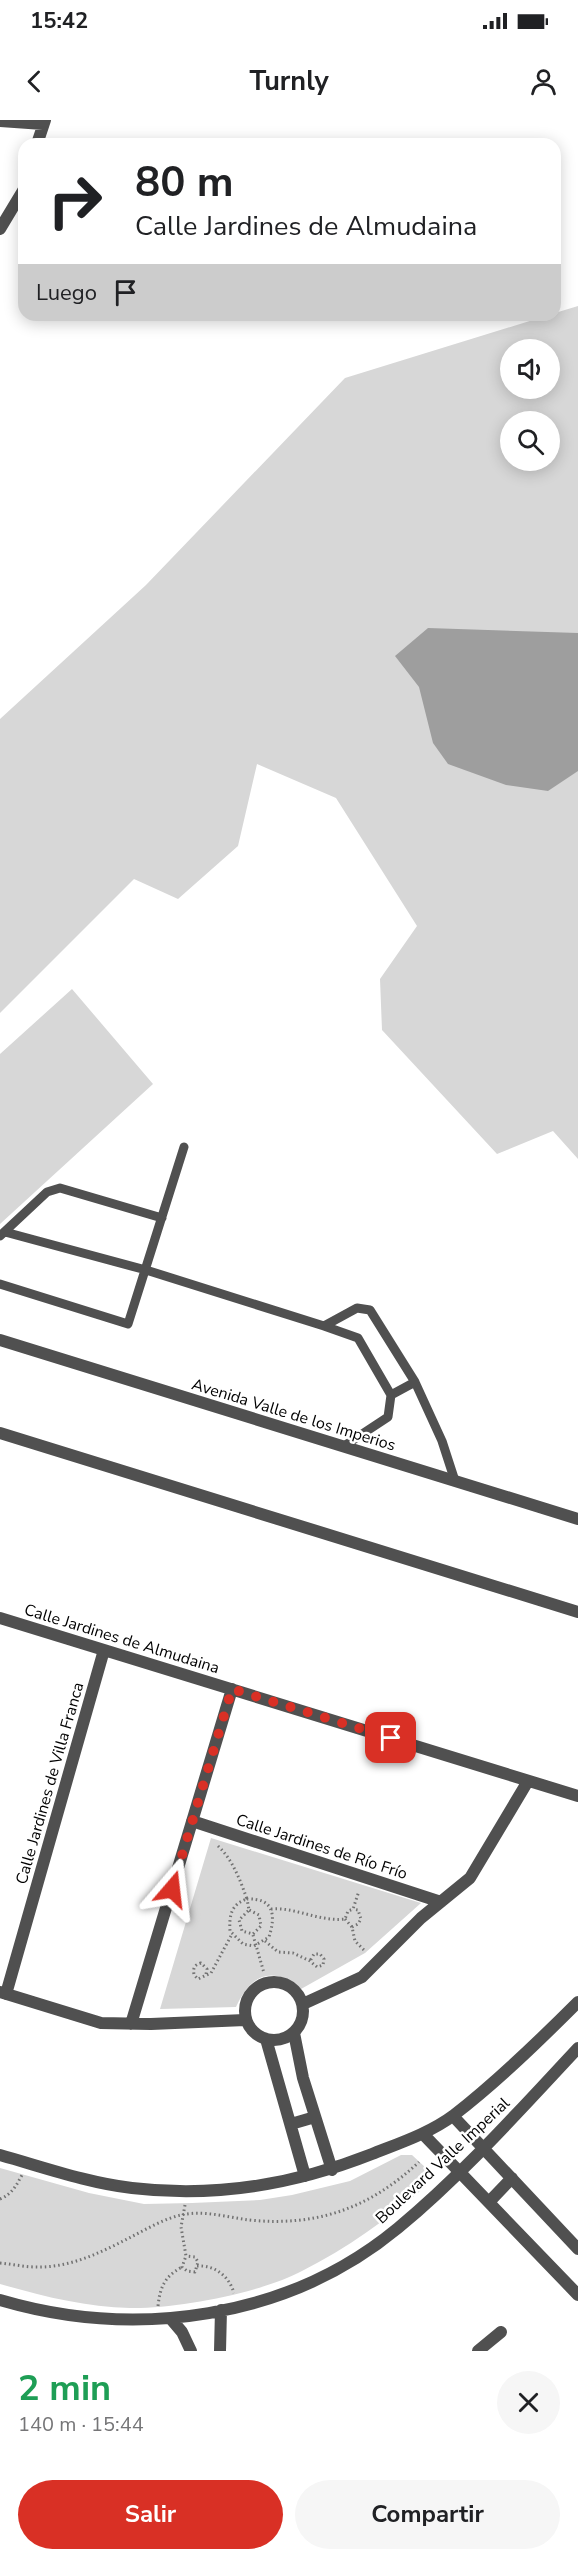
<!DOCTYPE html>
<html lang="es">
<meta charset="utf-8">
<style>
:root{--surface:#fff;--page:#f6f6f6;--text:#202124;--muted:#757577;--accent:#d93025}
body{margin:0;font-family:"Nunito Sans",sans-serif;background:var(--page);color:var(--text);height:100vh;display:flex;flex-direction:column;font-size:22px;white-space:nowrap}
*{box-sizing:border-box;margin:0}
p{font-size:20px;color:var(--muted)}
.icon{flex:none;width:33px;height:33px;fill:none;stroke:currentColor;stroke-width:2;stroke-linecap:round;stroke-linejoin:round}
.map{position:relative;height:2231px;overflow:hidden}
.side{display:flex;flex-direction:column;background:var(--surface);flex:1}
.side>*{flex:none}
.top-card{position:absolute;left:18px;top:18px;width:543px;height:183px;border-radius:18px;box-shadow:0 3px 15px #0003;background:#fff;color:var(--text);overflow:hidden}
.tools{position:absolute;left:500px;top:219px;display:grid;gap:12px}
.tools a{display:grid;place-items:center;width:60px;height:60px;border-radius:50%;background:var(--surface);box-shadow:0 3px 15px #0003;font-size:30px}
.pin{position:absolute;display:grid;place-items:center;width:51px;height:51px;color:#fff;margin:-26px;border-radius:12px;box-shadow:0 3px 9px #0006}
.me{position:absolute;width:66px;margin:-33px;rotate:17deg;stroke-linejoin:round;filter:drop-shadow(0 0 4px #0008)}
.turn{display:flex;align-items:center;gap:21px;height:126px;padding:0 18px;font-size:27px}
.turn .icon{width:78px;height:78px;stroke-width:2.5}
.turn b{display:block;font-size:42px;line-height:51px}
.then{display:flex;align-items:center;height:57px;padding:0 18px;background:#0003;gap:12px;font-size:22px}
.round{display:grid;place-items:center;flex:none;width:63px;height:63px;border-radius:32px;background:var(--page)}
.headline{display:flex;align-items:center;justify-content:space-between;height:102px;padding:0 18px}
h1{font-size:36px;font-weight:700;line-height:45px;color:#1e9e55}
.button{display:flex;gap:12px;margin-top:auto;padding:12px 18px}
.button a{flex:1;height:69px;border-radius:36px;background:var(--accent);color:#fff;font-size:24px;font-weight:700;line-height:69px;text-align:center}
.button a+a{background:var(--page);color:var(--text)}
.status{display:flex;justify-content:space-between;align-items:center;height:42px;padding:0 30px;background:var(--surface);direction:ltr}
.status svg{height:16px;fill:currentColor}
header{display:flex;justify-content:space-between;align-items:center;height:78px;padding:0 18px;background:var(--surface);font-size:27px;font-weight:700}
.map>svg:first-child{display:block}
.green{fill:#d7d7d7;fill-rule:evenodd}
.water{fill:#9e9e9e}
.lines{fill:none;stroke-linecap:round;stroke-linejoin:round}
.path{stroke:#727272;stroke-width:3;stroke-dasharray:1.5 3;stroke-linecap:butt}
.lane{stroke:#505050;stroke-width:9}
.street{stroke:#505050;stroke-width:12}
.route{stroke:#d93025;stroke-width:10;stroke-dasharray:0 18}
.labels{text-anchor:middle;stroke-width:5;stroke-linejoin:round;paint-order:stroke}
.street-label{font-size:16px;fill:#000;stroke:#fff}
</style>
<div class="status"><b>15:42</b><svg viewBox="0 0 49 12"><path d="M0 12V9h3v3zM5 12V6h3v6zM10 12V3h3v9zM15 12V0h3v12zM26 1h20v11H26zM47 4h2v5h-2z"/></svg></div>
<header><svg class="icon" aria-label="back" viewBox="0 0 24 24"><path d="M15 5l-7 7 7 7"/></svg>Turnly<svg class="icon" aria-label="person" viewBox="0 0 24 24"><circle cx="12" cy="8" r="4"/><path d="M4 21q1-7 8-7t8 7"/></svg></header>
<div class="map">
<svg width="578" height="2231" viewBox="0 0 578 2231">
<rect width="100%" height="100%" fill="#fff"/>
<path class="green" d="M 578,186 L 578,1039 L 553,1011 L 497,1034 L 382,910 L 380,859 L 417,806 L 336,678 L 257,644 L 238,726 L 178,779 L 134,759 L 0,893 L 0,599 L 146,465 L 345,258 L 549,195 L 555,195 L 555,193 ZM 510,230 L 549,230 L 549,268 L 510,268 ZM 510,302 L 549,302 L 549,340 L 510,340 Z
M 72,869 L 153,964 L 0,1104 L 0,934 Z
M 211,1718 L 421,1783 L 365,1833 L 301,1869 C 272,1845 251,1854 236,1887 L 160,1889 Z
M 401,2035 L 412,2035 L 426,2048 L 426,2066 C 389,2098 346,2129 302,2151 C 261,2173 176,2189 130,2188 C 85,2187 42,2176 0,2164 L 0,2048 L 89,2073 L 144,2084 L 192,2083 L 260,2080 L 292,2075 L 350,2061 Z"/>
<path class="water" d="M 428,508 L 578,513 L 578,651 L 548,671 L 506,665 L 448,644 L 433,623 L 419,567 L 395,536 Z"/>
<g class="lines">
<path class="path" d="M 218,1726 C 233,1740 240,1760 247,1779 C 231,1784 229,1796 230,1811 L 243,1824 L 254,1826 L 269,1817 C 276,1795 274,1778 247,1779 L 249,1790 L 239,1800 L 242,1811 L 253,1814 L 261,1806 L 259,1795 L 249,1790
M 271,1789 C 296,1787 319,1802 345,1799 L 348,1791 L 353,1789 L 359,1771
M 345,1799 L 352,1807 L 355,1821 L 365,1831
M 352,1807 L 358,1804 L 361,1799 L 358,1790 L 353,1789
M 253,1815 L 264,1853
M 265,1821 L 278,1832 L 293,1833 L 310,1841 L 317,1847 L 323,1845 L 324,1839 L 320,1834 L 314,1834 L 310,1841
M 206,1854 L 207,1849 L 201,1843 C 194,1845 193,1848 194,1855 L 198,1859 L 211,1853 L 232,1814
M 0,2079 C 12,2074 16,2066 22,2055
M 185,2085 L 181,2107 L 186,2136 L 182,2147 L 187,2151 L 195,2152 L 198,2142 L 195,2137 L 186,2136
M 0,2143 C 12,2144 24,2147 36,2147 C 70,2148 102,2132 131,2117 C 147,2109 163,2099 181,2095 C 203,2090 227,2097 249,2100 C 317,2107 370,2088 419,2042
M 197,2146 C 215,2145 229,2156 234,2173
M 158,2186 C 160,2167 165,2156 182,2147"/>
<path class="lane" d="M 5,1112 L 146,1150 L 324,1206
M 0,1116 L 47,1072 L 60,1068 L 162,1098
M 0,1164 L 128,1204 L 184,1027
M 391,1275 L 415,1262
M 344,1326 L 388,1297 L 391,1275 L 358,1218 L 324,1206 L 357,1188 L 370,1190 L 415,1262 L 442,1321 L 455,1361"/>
<path class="street" d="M 0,1 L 43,4
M 37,24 L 45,0
M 0,109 L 24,69
M 0,1220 L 578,1399
M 0,1313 L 578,1492
M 0,1498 L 578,1676
M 192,1701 L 441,1782
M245 1891a29 29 0 1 1 58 0a29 29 0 1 1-58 0Z
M 0,1872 L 101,1903 L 151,1904 L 245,1900
M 6,1874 L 104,1530
M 303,1884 L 362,1857 L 421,1798 L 470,1758 L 528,1661
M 131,1904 L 232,1569
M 294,1913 L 303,1958 L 332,2050
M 266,1919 L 305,2056
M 453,1996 L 578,2129
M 291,2004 L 315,1997
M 423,2014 L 578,2175
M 0,2035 C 43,2047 88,2063 132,2068 C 214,2078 296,2064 372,2034 C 400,2023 430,2013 454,1995 C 498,1961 539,1921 578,1882
M 489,2082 L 512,2058
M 0,2180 C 136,2220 288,2199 398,2108 C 463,2054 520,1990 578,1928
M 171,2199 L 182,2212 L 191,2231
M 220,2231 L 221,2190
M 478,2231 L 501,2212"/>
</g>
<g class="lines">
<path class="route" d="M 172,1769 L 232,1569 L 391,1618"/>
</g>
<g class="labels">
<g class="street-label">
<text transform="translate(294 1294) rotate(17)" y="6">Avenida Valle de los Imperios</text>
<text transform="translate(122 1518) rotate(17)" y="6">Calle Jardines de Almudaina</text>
<text transform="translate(49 1663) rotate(-74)" y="6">Calle Jardines de Villa Franca</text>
<text transform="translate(322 1726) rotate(18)" y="6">Calle Jardines de Río Frío</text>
<text transform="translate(442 2040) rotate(-43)" y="6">Boulevard Valle Imperial</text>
</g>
</g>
</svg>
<div class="tools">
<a><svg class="icon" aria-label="sound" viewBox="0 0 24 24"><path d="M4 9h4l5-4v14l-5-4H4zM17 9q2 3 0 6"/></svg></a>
<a><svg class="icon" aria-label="search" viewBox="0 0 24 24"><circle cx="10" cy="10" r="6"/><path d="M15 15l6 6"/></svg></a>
</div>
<div class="pin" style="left:391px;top:1618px;background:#d93025"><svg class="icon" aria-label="arrive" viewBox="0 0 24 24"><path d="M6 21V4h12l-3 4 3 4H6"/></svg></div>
<svg class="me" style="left:172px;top:1769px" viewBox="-20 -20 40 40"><path d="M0-17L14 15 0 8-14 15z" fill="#d93025" stroke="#fff" stroke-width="4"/></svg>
<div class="top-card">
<div class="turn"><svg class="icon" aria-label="right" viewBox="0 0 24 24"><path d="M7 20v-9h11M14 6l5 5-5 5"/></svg><div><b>80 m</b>Calle Jardines de Almudaina</div></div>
<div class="then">Luego<svg class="icon" aria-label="arrive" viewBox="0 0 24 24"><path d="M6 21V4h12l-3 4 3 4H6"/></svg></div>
</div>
</div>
<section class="side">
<div class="headline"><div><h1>2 min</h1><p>140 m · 15:44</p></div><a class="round"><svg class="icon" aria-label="close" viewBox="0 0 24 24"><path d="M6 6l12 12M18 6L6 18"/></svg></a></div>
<div class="button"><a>Salir</a><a>Compartir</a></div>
</section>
